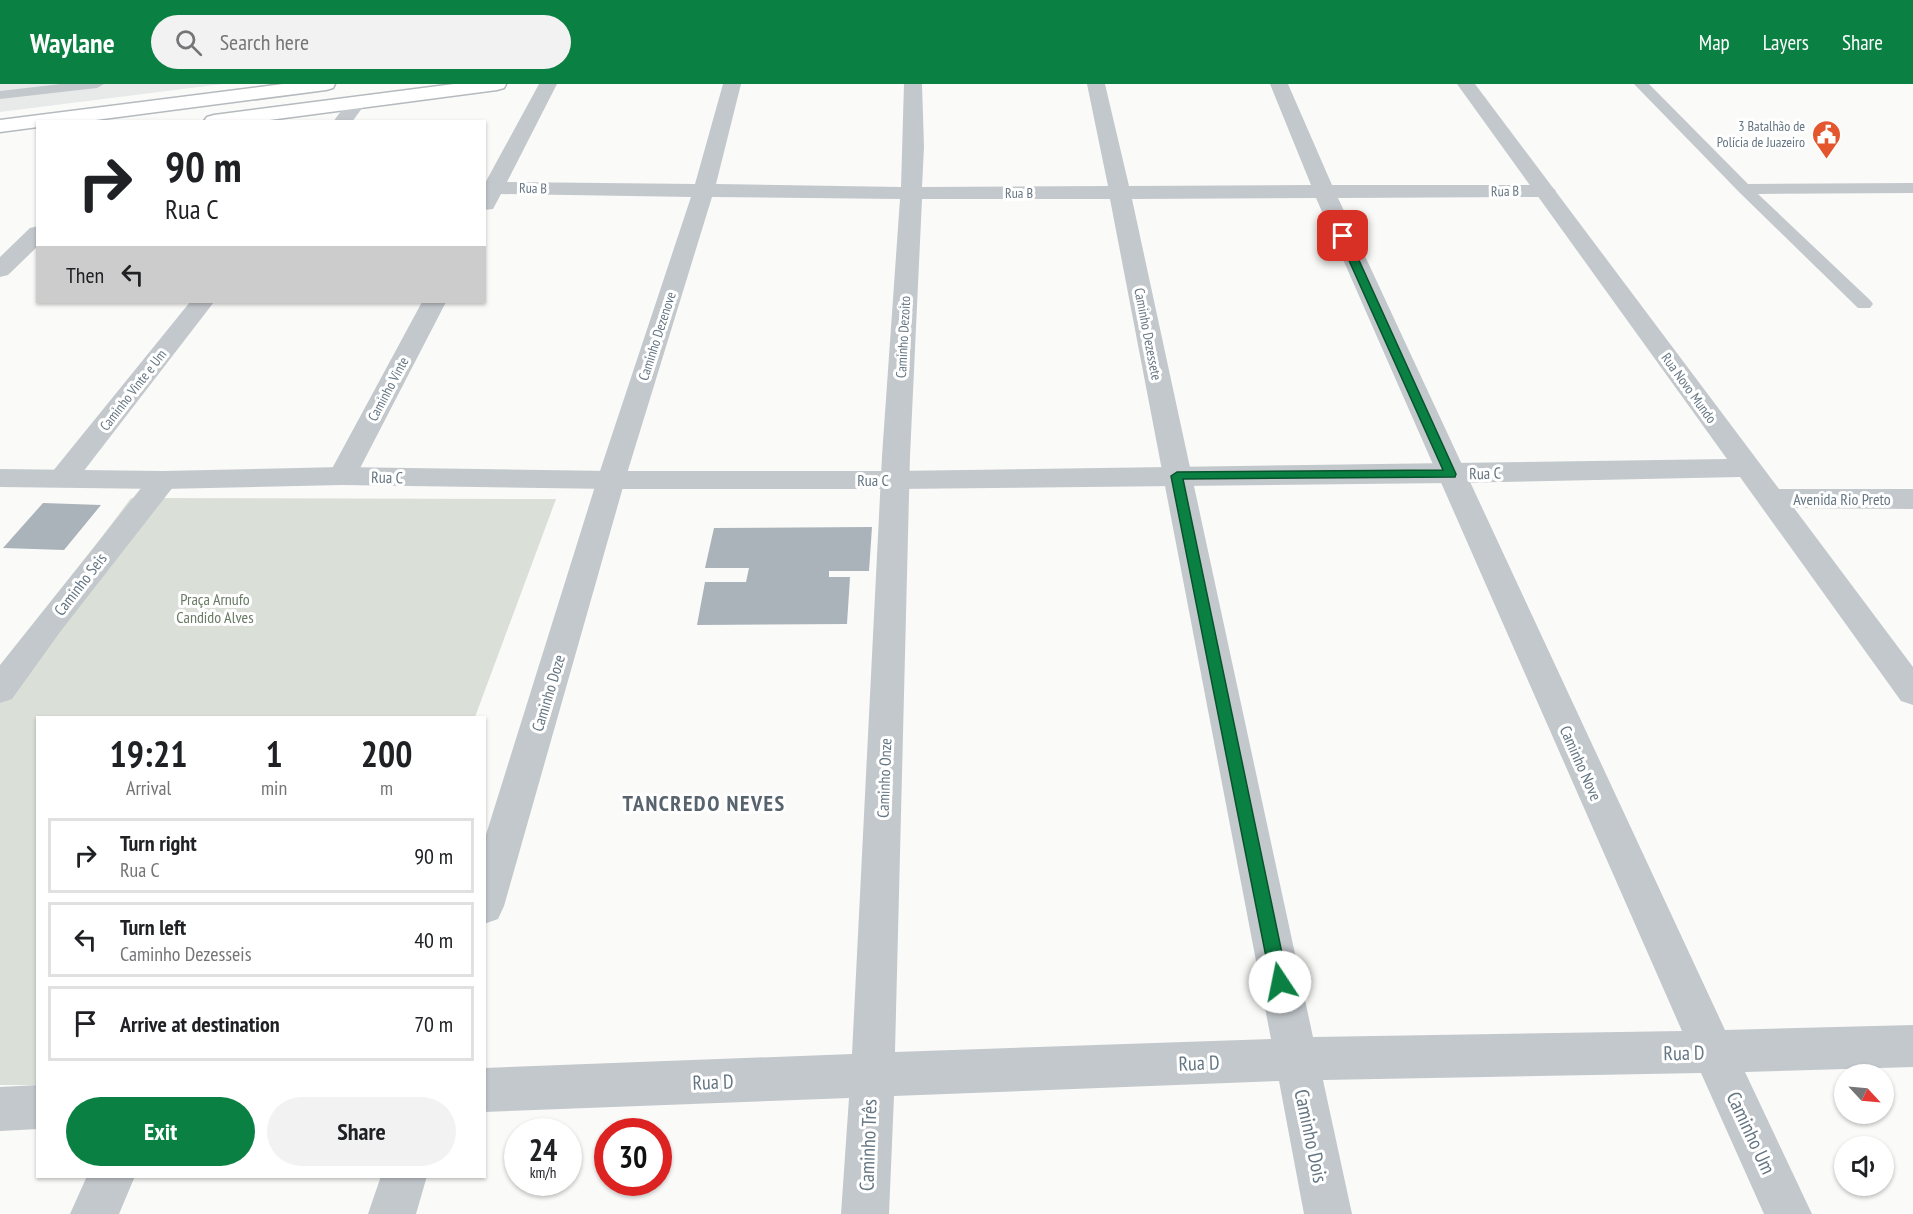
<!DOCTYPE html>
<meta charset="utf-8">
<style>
:root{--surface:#fff;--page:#f2f2f2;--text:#202124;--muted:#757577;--line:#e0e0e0;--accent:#0b8043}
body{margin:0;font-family:"PT Sans Narrow",sans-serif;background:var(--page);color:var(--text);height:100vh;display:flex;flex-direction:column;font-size:22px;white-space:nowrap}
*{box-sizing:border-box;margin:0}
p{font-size:20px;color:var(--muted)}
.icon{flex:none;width:33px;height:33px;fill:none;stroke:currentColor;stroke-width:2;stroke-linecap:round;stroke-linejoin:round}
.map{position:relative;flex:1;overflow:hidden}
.sheet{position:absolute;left:36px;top:632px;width:450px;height:462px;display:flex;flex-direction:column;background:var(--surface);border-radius:0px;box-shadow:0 2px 4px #0004}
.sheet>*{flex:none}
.top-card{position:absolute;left:36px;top:36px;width:450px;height:183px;border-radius:0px;box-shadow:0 2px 4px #0004;background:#fff;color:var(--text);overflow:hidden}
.needle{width:39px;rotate:116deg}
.tools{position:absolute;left:1834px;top:980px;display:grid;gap:12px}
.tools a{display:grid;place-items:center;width:60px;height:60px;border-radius:50%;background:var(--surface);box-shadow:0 2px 4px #0004;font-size:30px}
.speed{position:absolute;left:504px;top:1034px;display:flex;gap:12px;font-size:30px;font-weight:700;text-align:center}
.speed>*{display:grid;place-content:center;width:78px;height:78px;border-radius:50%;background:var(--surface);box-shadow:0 2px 4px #0004;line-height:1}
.speed small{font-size:15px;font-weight:400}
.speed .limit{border:9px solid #d22;background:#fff;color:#111}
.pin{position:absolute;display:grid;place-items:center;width:51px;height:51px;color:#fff;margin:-26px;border-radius:12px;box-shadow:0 3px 9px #0006}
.me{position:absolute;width:66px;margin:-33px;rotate:349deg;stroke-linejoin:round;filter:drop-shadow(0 0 4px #0008)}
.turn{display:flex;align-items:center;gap:21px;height:126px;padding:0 30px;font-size:27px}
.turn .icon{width:78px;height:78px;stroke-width:2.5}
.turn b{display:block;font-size:42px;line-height:51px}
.then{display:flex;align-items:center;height:57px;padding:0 30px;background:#0003;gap:12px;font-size:22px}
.eta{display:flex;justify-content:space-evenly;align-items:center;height:102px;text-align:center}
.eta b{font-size:36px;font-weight:800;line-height:42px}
.action{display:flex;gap:12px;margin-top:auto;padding:12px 30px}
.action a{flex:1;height:69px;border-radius:36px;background:var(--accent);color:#fff;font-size:24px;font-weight:800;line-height:69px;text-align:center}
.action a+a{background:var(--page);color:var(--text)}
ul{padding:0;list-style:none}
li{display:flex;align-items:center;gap:18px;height:75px;margin:0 12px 9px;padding:0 18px;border:3px solid var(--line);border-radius:0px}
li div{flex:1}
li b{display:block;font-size:22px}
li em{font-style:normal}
header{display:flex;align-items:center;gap:36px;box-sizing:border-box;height:84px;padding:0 30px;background:var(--accent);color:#fff}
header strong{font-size:28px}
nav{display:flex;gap:33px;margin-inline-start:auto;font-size:21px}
.search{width:420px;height:54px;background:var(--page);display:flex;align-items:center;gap:15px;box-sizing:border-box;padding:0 21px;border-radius:33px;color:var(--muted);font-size:22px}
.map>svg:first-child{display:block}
.built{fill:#e8e9e9}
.green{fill:#dadfd7}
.building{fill:#aab3b9}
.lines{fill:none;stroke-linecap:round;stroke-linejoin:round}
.primary-casing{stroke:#b5babe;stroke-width:3}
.service{fill:#c3c8cc;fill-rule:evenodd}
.minor{fill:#c3c8cc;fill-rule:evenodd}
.tertiary{fill:#c3c8cc;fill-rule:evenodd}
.primary{fill:#fff;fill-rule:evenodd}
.route{fill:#0b8043;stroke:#07532c;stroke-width:1.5}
.labels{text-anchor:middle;stroke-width:6;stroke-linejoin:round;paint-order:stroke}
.far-poi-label{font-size:14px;fill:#657683;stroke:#fff;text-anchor:end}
.far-street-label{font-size:14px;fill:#657683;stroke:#fff}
.street-label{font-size:16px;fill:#657683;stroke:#fff}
.park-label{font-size:16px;fill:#687a64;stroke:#fff}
.near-street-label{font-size:20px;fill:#657683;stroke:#fff}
.district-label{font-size:22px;font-weight:bold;letter-spacing:1.5px;fill:#57646e;stroke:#fff}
</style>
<header>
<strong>Waylane</strong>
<div class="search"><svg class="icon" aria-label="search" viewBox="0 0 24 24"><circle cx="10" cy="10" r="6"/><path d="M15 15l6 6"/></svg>Search here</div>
<nav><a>Map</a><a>Layers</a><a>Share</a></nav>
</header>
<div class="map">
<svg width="1913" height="1130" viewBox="0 0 1913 1130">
<rect width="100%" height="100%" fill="#fafaf8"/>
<path class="built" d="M 0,0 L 223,0 L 0,28 Z"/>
<path class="green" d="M 131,414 L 556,415 L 475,633 L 38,633 L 37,1001 L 0,1001 L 0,589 Z"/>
<path class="building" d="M 43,419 L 101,421 L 64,466 L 3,464 Z
M 872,443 L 869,487 L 829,487 L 829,493 L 850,493 L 847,540 L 697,541 L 705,498 L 746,498 L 749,484 L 705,484 L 714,444 Z"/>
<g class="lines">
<defs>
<path id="primary" d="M 283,0 L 335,0 L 333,4 L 326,6 L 80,38 L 38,38 L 38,43 L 0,48 L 0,36 Z
M 454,0 L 506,0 L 504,4 L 497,6 L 254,38 L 204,37 L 207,33 L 214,31 Z"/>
</defs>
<use href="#primary" class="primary-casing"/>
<path class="service" d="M 61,0 L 104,0 L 97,4 L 0,15 L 0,7 Z
M 1634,0 L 1649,0 L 1748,100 L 1913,99 L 1913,109 L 1758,110 L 1870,216 L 1873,220 L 1870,224 L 1858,224 L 1739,108 Z"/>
<path class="minor" d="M 539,0 L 557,0 L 507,98 L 695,100 L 723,0 L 741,0 L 716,100 L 901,103 L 904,0 L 922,0 L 924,63 L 922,103 L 1108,102 L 1087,0 L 1105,0 L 1129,102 L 1311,101 L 1270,0 L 1288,0 L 1332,101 L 1545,101 L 1552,103 L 1556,107 L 1552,111 L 1545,113 L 1338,114 L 1725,946 L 1913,941 L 1913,983 L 1745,988 L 1812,1130 L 1764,1130 L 1701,989 L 1323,996 L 1352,1130 L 1304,1130 L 1279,997 L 894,1012 L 889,1130 L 841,1130 L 849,1014 L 484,1028 L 484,984 L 852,970 L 882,372 L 900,115 L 712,113 L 625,396 L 504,822 L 498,835 L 484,840 L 484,757 L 597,396 L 691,113 L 501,110 L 493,125 L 484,126 L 484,101 ZM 1316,114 L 1682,947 L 1313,953 L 1132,115 ZM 922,115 L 1110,115 L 1271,955 L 895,968 L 910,372 Z
M 356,14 L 363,16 L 365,20 L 352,38 L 333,38 L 349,16 Z
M 38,142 L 38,162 L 8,191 L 0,193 L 0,173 L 30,144 Z
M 190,218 L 214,218 L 73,401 L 63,403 L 53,401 L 49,394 L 53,387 Z
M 422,218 L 446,218 L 356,392 L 352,398 L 342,401 L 332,398 L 328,392 Z
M 163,387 L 173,389 L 177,396 L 173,403 L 60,548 L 12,615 L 0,619 L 0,581 L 153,389 Z
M 38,1001 L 38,1045 L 0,1047 L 0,1003 Z
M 87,1092 L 135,1092 L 119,1130 L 70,1130 Z
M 381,1092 L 427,1092 L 416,1130 L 368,1130 Z"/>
<path class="tertiary" d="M 1457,0 L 1475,0 L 1779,405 L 1913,405 L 1913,425 L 1794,424 L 1913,583 L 1913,621 L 1901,617 L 1740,393 L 1450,399 L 895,405 L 611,405 L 342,401 L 163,405 L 0,403 L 0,385 L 163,387 L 342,383 L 611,387 L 895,387 L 1727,375 Z"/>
<use href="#primary" class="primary"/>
</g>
<path class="route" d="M 1343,149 L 1348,152 L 1456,390 L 1455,393 L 1183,395 L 1288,898 L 1286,904 L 1280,906 L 1274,904 L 1271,898 L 1171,392 L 1177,388 L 1443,386 L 1338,152 Z"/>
<defs>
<symbol id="civic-pin" viewBox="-11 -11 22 30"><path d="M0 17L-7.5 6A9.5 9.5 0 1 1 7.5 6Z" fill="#e4572e" stroke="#fff"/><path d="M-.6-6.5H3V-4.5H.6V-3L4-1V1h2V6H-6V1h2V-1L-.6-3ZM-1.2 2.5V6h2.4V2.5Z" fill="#fff"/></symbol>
</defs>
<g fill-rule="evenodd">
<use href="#civic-pin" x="1810" y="34" width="33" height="45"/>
</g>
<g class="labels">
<g class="far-poi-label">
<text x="1805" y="47">3 Batalhão de<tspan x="1805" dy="16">Polícia de Juazeiro</tspan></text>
</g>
<g class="far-street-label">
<text transform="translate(533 104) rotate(1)" y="5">Rua B</text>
<text transform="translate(1505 107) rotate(-1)" y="5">Rua B</text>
<text x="1019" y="114">Rua B</text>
<text transform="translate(1148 250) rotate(79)" y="5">Caminho Dezessete</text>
<text transform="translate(657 252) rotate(-72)" y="5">Caminho Dezenove</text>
<text transform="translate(903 253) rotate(-87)" y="5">Caminho Dezoito</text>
<text transform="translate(1689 304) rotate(54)" y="5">Rua Novo Mundo</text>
<text transform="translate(388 305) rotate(-62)" y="5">Caminho Vinte</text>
<text transform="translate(133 306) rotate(-52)" y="5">Caminho Vinte e Um</text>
</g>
<g class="street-label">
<text transform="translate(1485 389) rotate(-1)" y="6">Rua C</text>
<text transform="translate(387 393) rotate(1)" y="6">Rua C</text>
<text x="873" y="402">Rua C</text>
<text x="1842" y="421">Avenida Rio Preto</text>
<text transform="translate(80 500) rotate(-52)" y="6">Caminho Seis</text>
<text transform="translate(548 609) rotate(-73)" y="6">Caminho Doze</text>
<text transform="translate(1581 679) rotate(66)" y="6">Caminho Nove</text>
<text transform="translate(884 694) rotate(-88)" y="6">Caminho Onze</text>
</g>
<g class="park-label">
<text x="215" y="521">Praça Arnufo<tspan x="215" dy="18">Candido Alves</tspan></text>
</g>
<g class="near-street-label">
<text transform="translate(1684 969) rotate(-1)" y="7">Rua D</text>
<text transform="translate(1199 979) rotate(-2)" y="7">Rua D</text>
<text transform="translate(713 998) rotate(-2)" y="7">Rua D</text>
<text transform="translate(1751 1049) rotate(65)" y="7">Caminho Um</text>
<text transform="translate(1311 1052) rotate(78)" y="7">Caminho Dois</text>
<text transform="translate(868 1061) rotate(-88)" y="7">Caminho Três</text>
</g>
<g class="district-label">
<text x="704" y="727">TANCREDO NEVES</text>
</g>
</g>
</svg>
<div class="tools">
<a><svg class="needle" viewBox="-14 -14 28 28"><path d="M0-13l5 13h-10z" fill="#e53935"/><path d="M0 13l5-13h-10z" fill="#757577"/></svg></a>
<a><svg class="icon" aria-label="sound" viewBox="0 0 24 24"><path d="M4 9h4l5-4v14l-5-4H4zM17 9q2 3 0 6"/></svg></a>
</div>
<div class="speed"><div>24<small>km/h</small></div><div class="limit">30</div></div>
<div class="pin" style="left:1343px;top:152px;background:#d93025"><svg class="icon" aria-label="arrive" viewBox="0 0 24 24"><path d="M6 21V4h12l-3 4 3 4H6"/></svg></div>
<svg class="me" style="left:1280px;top:898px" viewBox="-20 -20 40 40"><circle r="19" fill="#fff"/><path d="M0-13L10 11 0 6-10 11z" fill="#0b8043"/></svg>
<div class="top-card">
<div class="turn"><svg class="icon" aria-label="right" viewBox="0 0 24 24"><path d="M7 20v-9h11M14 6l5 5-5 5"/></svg><div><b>90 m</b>Rua C</div></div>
<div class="then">Then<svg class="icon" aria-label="left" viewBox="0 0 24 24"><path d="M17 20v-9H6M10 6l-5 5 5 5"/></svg></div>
</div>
<section class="sheet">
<div class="eta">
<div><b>19:21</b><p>Arrival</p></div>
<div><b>1</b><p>min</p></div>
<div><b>200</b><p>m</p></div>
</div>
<ul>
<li><svg class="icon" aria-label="right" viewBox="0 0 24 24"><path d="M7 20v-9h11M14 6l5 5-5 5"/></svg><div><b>Turn right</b><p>Rua C</p></div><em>90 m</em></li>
<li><svg class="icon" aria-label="left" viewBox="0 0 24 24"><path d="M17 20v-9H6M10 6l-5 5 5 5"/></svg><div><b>Turn left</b><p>Caminho Dezesseis</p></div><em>40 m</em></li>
<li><svg class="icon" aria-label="arrive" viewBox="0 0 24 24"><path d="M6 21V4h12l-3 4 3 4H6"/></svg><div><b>Arrive at destination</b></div><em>70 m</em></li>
</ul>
<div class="action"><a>Exit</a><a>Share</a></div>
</section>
</div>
